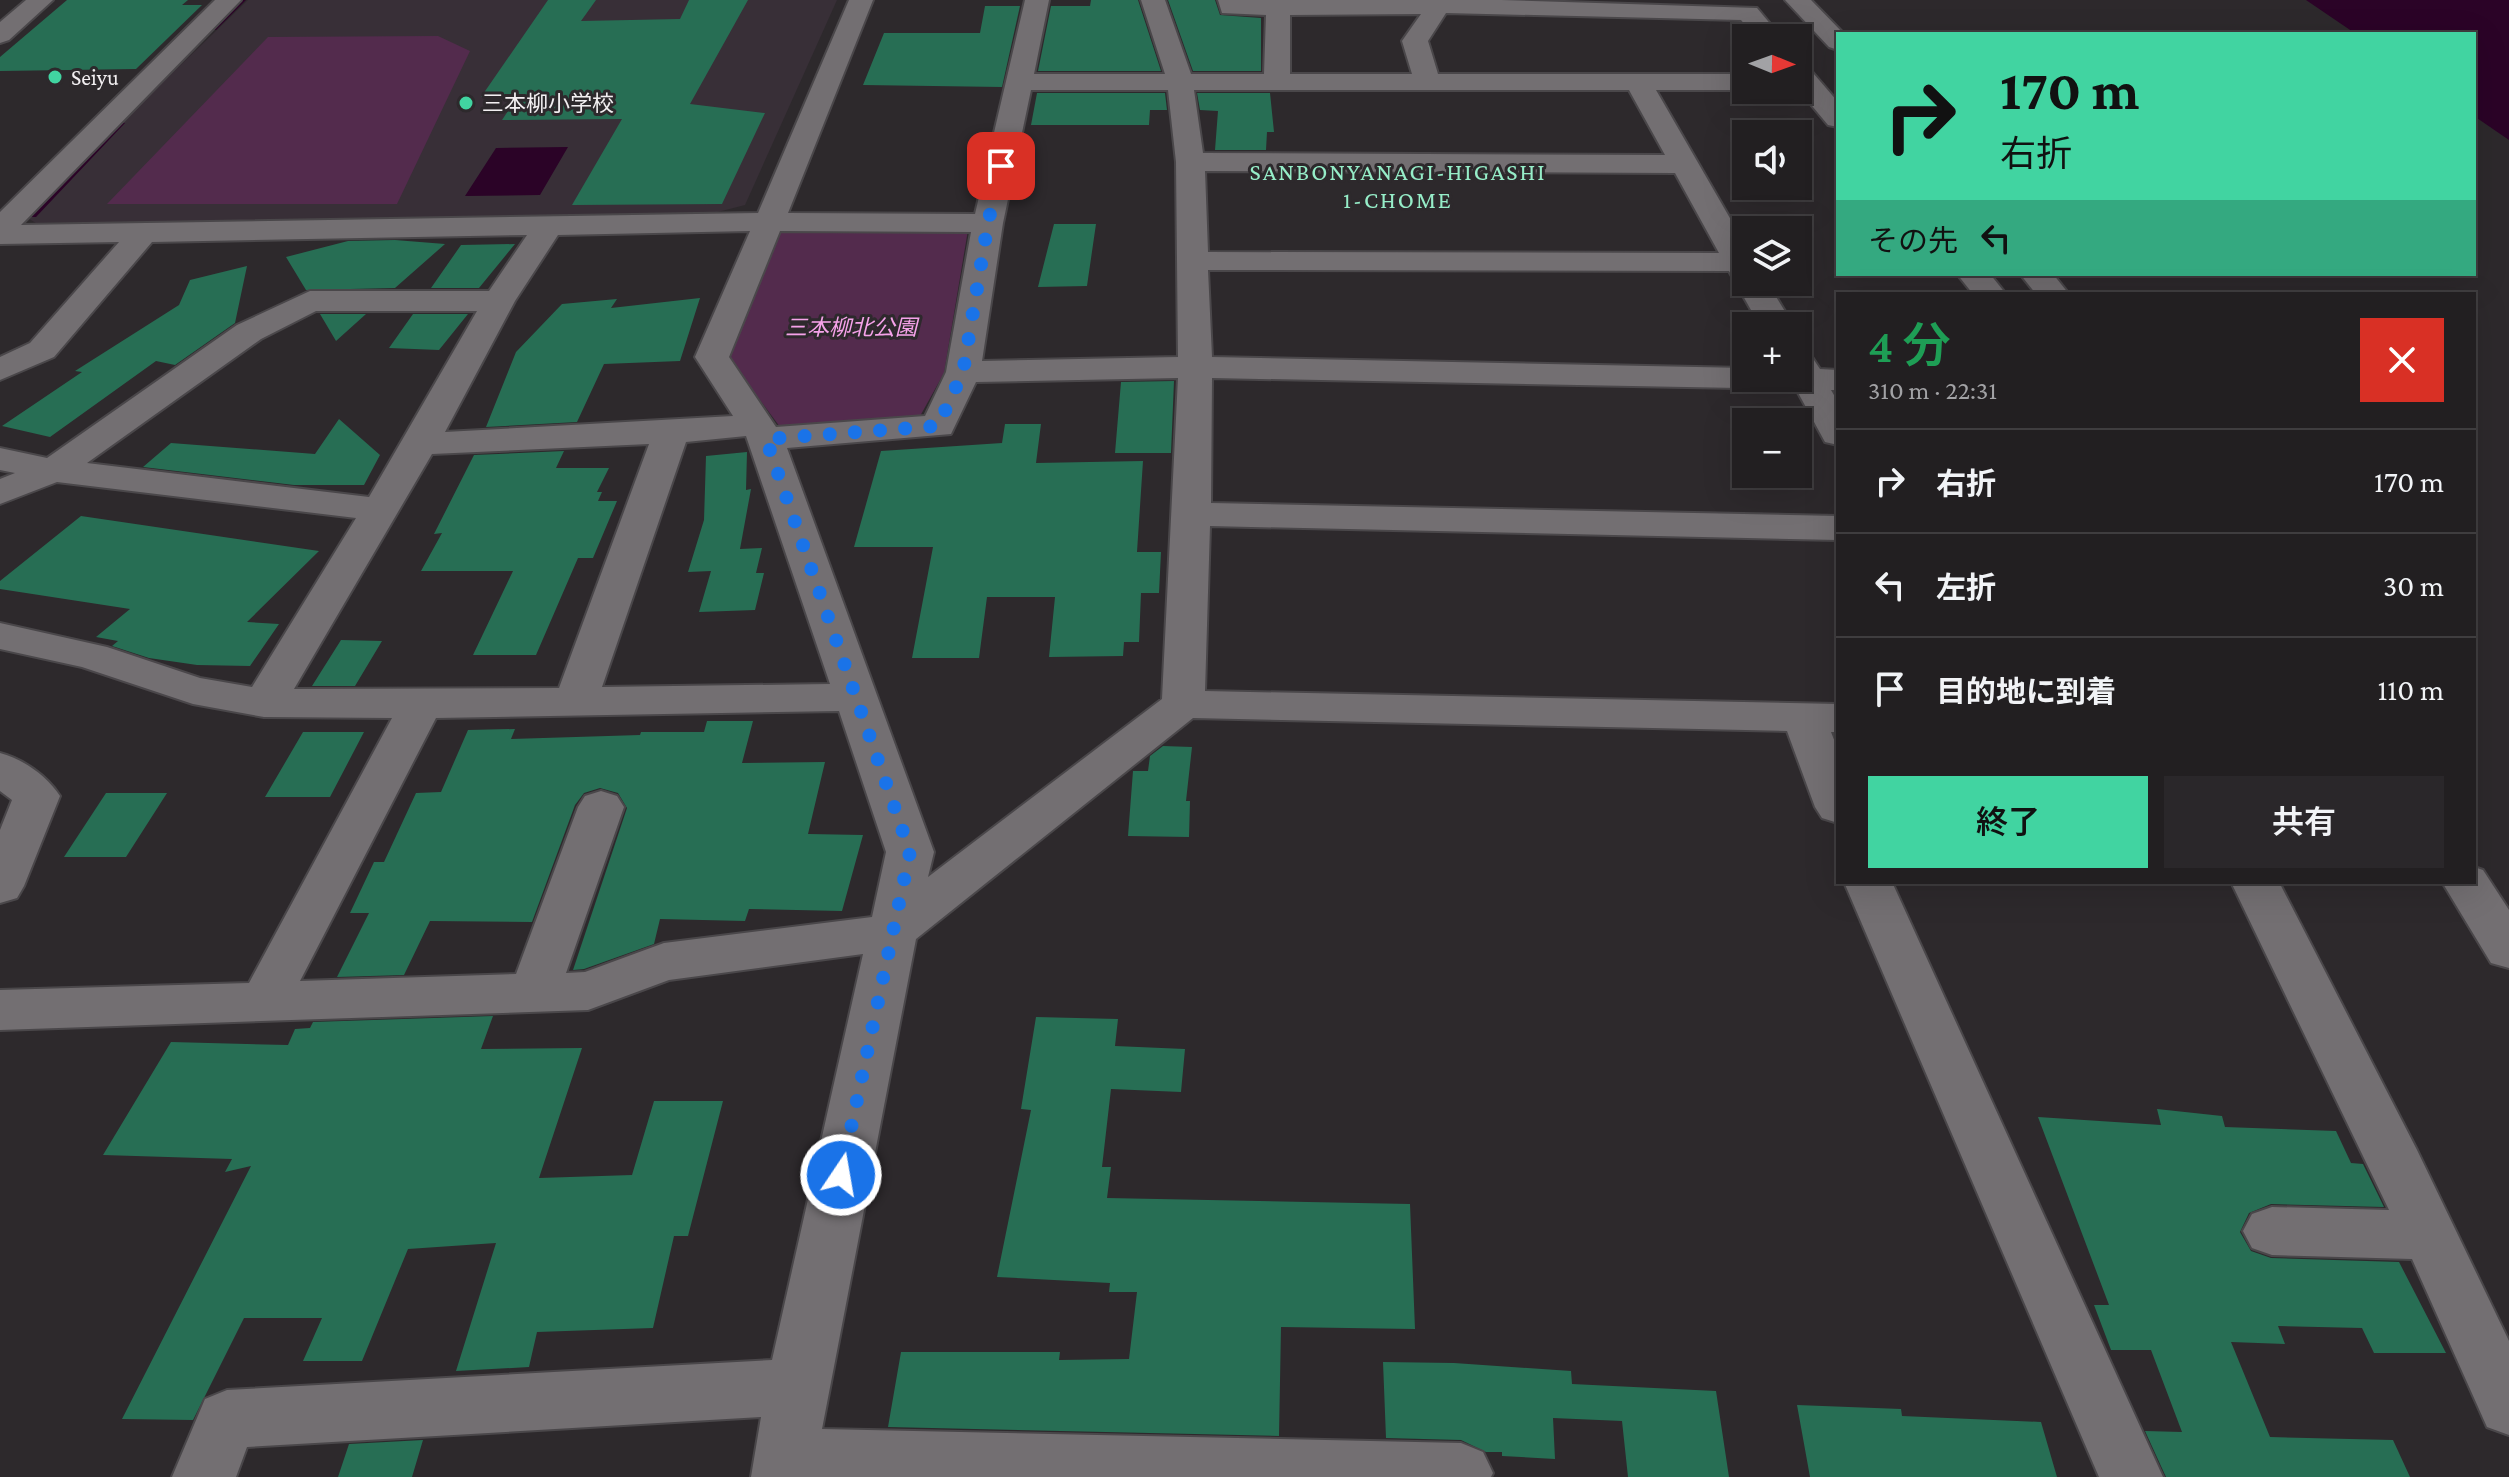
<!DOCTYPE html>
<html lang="ja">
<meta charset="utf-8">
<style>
:root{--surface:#221f21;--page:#2a272a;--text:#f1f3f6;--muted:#a2a2a5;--line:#3f3d3f;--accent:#41d4a1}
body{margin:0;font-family:"Crimson Pro","Noto Sans JP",serif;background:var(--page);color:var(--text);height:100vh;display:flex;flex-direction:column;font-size:30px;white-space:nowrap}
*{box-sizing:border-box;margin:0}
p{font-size:26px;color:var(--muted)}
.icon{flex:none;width:44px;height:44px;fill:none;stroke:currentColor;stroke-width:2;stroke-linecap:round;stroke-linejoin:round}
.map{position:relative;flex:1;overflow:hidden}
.panel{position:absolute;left:1836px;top:292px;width:640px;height:592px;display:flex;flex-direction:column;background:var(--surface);border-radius:0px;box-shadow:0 8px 32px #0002,0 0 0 2px var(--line)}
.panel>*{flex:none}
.banner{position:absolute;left:1836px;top:32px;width:640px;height:244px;border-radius:0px;box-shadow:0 8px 32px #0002,0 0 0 2px var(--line);background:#41d4a1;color:#111;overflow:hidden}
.needle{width:52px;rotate:91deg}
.buttons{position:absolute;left:1732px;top:24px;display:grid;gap:16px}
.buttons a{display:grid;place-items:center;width:80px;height:80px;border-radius:0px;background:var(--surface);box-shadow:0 8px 32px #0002,0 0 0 2px var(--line);font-size:40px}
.pin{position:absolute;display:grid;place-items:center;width:68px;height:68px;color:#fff;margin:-34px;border-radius:16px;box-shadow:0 4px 12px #0006}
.me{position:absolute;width:88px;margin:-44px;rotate:12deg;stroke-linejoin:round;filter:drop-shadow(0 0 6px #0008)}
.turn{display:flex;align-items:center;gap:28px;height:168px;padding:0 32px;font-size:36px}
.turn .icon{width:104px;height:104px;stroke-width:2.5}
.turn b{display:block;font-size:56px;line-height:68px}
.then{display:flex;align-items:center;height:76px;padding:0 32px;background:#0003;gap:16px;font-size:30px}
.round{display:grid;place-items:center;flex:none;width:84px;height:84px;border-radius:0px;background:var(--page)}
.head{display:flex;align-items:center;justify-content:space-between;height:136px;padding:0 32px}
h1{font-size:48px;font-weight:600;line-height:60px;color:#1e9e55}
.cta{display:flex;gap:16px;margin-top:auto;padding:16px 32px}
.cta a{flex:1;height:92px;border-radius:0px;background:var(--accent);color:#111;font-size:32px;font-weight:600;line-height:92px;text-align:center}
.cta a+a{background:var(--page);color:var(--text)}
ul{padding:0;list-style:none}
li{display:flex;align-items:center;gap:24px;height:104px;padding:0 32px;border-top:2px solid var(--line)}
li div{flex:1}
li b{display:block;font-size:30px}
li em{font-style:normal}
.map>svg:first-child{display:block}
.built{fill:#382f37}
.green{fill:#532b4d}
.water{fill:#2b0327}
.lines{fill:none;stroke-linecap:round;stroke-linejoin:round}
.stream{fill:#2b0327;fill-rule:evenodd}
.building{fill:#276e54}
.minor-casing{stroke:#4a474a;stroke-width:4}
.minor{fill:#736f72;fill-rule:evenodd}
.route{stroke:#1a73e8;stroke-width:14;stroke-dasharray:0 25.2}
.poi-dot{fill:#41d4a1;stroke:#2d292c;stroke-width:3}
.labels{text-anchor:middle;stroke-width:6;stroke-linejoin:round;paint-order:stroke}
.far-poi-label{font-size:22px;fill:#f2eff1;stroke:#2d292c;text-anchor:start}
.far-park-label{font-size:22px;font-style:italic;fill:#f5a2e9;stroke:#2d292c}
.far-neighbourhood-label{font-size:24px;letter-spacing:2px;fill:#96edc8;stroke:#2d292c}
</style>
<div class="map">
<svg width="2509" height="1477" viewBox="0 0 2509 1477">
<rect width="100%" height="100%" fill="#2d292c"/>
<path class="built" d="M 248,0 L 837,0 L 745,205 L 706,215 L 36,223 L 24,216 Z"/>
<path class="green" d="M 438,36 L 470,51 L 397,204 L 107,204 L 268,37 Z
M 779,230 L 968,230 L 944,373 L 919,418 L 783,431 L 728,357 Z"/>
<path class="water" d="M 2306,0 L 2509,0 L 2509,140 L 2474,116 L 2474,34 L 2356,34 Z
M 568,147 L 540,195 L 465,196 L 496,148 Z"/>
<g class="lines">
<path class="stream" d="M 238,0 L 246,0 L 216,30 L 210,30 L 210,26 Z
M 118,121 L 125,123 L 36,217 L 30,217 L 30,213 Z"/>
</g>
<path class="building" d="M 67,0 L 188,0 L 182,5 L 202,5 L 136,69 L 0,71 L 0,57 Z
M 548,0 L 596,0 L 581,21 L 680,19 L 689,0 L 748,0 L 690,104 L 765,113 L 722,204 L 572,205 L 622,119 L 502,120 L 518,96 L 481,97 Z
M 1091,0 L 1138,0 L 1161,71 L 1038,71 L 1051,6 L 1090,6 Z
M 1168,0 L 1215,0 L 1220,15 L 1261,18 L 1261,71 L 1193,71 Z
M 985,6 L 1020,6 L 1002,87 L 863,85 L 884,33 L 980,33 Z
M 1037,93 L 1165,93 L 1167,110 L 1150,110 L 1149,125 L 1031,125 Z
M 1197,93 L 1270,93 L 1274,132 L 1267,132 L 1266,150 L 1215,150 L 1218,111 L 1200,110 Z
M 1054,224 L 1096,224 L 1087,286 L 1038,287 Z
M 395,240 L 445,244 L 395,288 L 306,290 L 286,257 L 348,241 Z
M 515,244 L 479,288 L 431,288 L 461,245 Z
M 247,266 L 235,323 L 175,365 L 156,361 L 50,437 L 2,426 L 82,372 L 75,371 L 179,305 L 190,280 Z
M 700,298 L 680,361 L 604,364 L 577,422 L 486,427 L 516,352 L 562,304 L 617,299 L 611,308 Z
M 320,314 L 366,314 L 336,341 Z
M 413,314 L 468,314 L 439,350 L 389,348 Z
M 1174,381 L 1171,453 L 1115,453 L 1121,382 Z
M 339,419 L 380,455 L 364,485 L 294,485 L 143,467 L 171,443 L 315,454 Z
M 1005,424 L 1041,424 L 1036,463 L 1143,461 L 1137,552 L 1161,552 L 1159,593 L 1141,593 L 1139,642 L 1124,642 L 1123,656 L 1049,657 L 1055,597 L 987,597 L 979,658 L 912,658 L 933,547 L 854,547 L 881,451 L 1002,443 Z
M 564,451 L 556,468 L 609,468 L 597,492 L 602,492 L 598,501 L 617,501 L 593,558 L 578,558 L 536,655 L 473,655 L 513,571 L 421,571 L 442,533 L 434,534 L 474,455 Z
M 747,452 L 746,490 L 751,489 L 740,549 L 762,548 L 756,573 L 764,573 L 755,610 L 699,612 L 711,571 L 688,572 L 704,520 L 706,456 Z
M 81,516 L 319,551 L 247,622 L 279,624 L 250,666 L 197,665 L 149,658 L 112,646 L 118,641 L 96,637 L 130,609 L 0,589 L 0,581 Z
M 341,640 L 382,641 L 355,686 L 312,686 Z
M 707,721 L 753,721 L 742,763 L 825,762 L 808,834 L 863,835 L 842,911 L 749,909 L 745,921 L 660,919 L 654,944 L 584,969 L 573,970 L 627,808 L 618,793 L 600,788 L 584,793 L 575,805 L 532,922 L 430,921 L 404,975 L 337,977 L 369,913 L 350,913 L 374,862 L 384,862 L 416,793 L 441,792 L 468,730 L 515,729 L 511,739 L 640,735 L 641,732 L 704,732 Z
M 303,732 L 364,732 L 330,797 L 265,797 Z
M 1163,746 L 1192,747 L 1186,801 L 1190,801 L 1189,837 L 1128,836 L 1133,771 L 1148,771 L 1150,756 Z
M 106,793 L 167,793 L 126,857 L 64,857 Z
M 493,1016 L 481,1049 L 582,1048 L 539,1178 L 632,1175 L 654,1101 L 723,1101 L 688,1236 L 674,1236 L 653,1328 L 537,1332 L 529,1367 L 456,1371 L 496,1243 L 408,1249 L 362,1361 L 303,1361 L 322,1318 L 244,1318 L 193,1420 L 122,1419 L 251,1166 L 225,1172 L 232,1159 L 103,1155 L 171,1042 L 288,1045 L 295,1029 L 310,1028 L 313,1022 Z
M 1036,1017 L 1118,1019 L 1115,1046 L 1185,1049 L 1181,1092 L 1111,1089 L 1102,1167 L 1111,1167 L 1107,1198 L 1410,1204 L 1415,1329 L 1281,1327 L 1279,1436 L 888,1427 L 901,1352 L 1060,1352 L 1059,1360 L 1129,1359 L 1137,1292 L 1109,1292 L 1110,1283 L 997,1277 L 1031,1110 L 1021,1109 Z
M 2157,1109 L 2222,1116 L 2225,1127 L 2336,1131 L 2351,1163 L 2363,1164 L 2384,1207 L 2271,1204 L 2249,1213 L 2240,1232 L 2251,1251 L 2271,1258 L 2399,1262 L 2446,1353 L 2374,1353 L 2362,1328 L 2278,1326 L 2285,1344 L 2231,1342 L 2270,1437 L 2393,1440 L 2410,1477 L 2166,1477 L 2145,1431 L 2182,1432 L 2151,1350 L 2111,1350 L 2094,1305 L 2109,1305 L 2038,1117 L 2161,1125 Z
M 1383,1362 L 1454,1363 L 1571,1371 L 1572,1384 L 1716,1391 L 1729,1477 L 1628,1477 L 1622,1421 L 1553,1418 L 1555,1459 L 1502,1456 L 1502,1452 L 1486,1452 L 1461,1440 L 1386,1438 Z
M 1797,1405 L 1901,1409 L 1902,1416 L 2041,1422 L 2057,1477 L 1810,1477 Z
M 423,1440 L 412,1477 L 338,1477 L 349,1444 Z"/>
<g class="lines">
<defs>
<path id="minor" d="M 26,0 L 53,0 L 9,40 L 0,43 L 0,22 Z
M 215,0 L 241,0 L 21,225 L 758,213 L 849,0 L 873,0 L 788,213 L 975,214 L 1025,0 L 1049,0 L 1034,74 L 1165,74 L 1141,0 L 1165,0 L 1191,74 L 1264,74 L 1266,15 L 1222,13 L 1218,0 L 1501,0 L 1757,8 L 1782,38 L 1756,38 L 1741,20 L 1446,13 L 1428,41 L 1438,74 L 1746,74 L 1746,90 L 1656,90 L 1746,246 L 1746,282 L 1767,282 L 1794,326 L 1760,326 L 1729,271 L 1208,270 L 1212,357 L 1746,368 L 1746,378 L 1798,378 L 1798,351 L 1810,354 L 1820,369 L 1838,370 L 1838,390 L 1831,390 L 1838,402 L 1838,445 L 1825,442 L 1796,389 L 1212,378 L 1211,503 L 1838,516 L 1838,540 L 1210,526 L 1205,691 L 1838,704 L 1838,732 L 1831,732 L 1838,750 L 1838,823 L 1822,818 L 1815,807 L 1787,731 L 1193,718 L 916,939 L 822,1429 L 1461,1443 L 1483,1452 L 1493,1473 L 1491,1477 L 751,1477 L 761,1417 L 247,1447 L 236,1477 L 172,1477 L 205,1399 L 227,1390 L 772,1360 L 863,954 L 669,980 L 588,1010 L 0,1030 L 0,990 L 249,983 L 392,718 L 264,717 L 193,704 L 82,667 L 0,649 L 0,623 L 107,647 L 200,678 L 252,687 L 356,518 L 57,482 L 0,504 L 0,479 L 15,473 L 0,470 L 0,448 L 47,458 L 237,325 L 310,291 L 489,291 L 527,235 L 152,242 L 54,357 L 0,380 L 0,357 L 30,343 L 119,242 L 0,244 L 0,212 ZM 1421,14 L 1402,41 L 1412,74 L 1290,74 L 1290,15 ZM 1031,90 L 1168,90 L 1176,162 L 1178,357 L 982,361 L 1003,223 ZM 1194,90 L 1629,90 L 1665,155 L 1203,153 ZM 1205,171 L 1675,173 L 1719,253 L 1208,252 ZM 750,231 L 695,357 L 733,416 L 445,432 L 515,301 L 558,235 ZM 780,231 L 971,232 L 946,372 L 925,416 L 776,427 L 729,357 ZM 316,311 L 477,311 L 369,497 L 87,463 L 261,339 ZM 1178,378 L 1162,699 L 928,877 L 934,852 L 787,448 L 951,434 L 976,382 ZM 746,436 L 830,684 L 602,687 L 686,442 ZM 649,444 L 559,688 L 294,689 L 432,454 ZM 839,711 L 886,852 L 872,917 L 664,943 L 585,972 L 566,973 L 624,807 L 617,796 L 601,791 L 585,796 L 578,807 L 516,974 L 300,981 L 436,718 Z
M 1785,0 L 1811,0 L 1844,34 L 1838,34 L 1838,50 L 1829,47 Z
M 1798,64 L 1807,66 L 1838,102 L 1838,127 L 1828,125 L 1798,89 Z
M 1957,274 L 1990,274 L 2006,294 L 1973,294 Z
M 2020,274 L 2053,274 L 2069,294 L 2036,294 Z
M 0,753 C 23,759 47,776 60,796 L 24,886 L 17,898 L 0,903 L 0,830 L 12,800 L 0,791 Z
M 2474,867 L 2483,870 L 2509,910 L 2509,968 L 2491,963 L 2442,882 L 2474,882 Z
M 1844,882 L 1892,882 L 2163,1477 L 2099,1477 Z
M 2231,882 L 2279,882 L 2417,1150 L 2509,1341 L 2509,1435 L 2487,1427 L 2412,1259 L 2272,1255 L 2252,1248 L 2243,1231 L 2252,1214 L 2272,1207 L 2389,1210 Z"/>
</defs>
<use href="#minor" class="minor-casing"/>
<use href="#minor" class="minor"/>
</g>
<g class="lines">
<path class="route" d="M 841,1175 L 910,852 L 766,439 L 938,426 L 963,372 L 988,223 L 1001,166"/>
</g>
<g class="poi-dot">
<circle cx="55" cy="77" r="8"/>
<circle cx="466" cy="103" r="8"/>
</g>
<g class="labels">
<g class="far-poi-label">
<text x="71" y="85">Seiyu</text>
<text x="482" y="111">三本柳小学校</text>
</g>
<g class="far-park-label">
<text x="851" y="335">三本柳北公園</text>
</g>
<g class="far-neighbourhood-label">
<text x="1398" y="180">SANBONYANAGI-HIGASHI<tspan x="1398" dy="28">1-CHOME</tspan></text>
</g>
</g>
</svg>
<div class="buttons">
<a><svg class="needle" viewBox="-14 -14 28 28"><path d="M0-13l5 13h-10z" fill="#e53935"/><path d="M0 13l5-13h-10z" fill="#a2a2a5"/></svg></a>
<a><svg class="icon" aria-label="sound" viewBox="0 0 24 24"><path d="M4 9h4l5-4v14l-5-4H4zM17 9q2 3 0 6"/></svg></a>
<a><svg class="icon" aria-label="layers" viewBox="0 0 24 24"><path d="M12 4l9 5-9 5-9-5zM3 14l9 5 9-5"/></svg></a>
<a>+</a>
<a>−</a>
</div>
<div class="pin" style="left:1001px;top:166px;background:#d93025"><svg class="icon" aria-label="arrive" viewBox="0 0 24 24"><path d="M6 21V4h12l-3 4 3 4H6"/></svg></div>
<svg class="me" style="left:841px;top:1175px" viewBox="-20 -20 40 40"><circle r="17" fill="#1a73e8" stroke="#fff" stroke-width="3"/><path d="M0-11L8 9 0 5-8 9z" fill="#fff"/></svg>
<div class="banner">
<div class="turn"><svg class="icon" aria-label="right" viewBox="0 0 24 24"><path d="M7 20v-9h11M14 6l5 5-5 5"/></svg><div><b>170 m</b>右折</div></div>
<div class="then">その先<svg class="icon" aria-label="left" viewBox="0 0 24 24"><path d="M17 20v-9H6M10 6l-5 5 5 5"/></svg></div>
</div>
<section class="panel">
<div class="head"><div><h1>4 分</h1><p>310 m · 22:31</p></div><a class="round" style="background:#d93025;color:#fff"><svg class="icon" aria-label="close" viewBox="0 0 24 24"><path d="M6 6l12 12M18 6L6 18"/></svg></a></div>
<ul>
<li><svg class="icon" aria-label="right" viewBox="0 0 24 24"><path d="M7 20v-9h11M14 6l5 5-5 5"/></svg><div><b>右折</b></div><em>170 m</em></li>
<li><svg class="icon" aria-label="left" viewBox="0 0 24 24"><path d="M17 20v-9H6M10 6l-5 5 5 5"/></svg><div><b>左折</b></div><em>30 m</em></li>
<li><svg class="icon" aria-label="arrive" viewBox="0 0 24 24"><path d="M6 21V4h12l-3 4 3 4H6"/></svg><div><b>目的地に到着</b></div><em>110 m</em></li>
</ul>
<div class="cta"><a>終了</a><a>共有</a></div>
</section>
</div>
